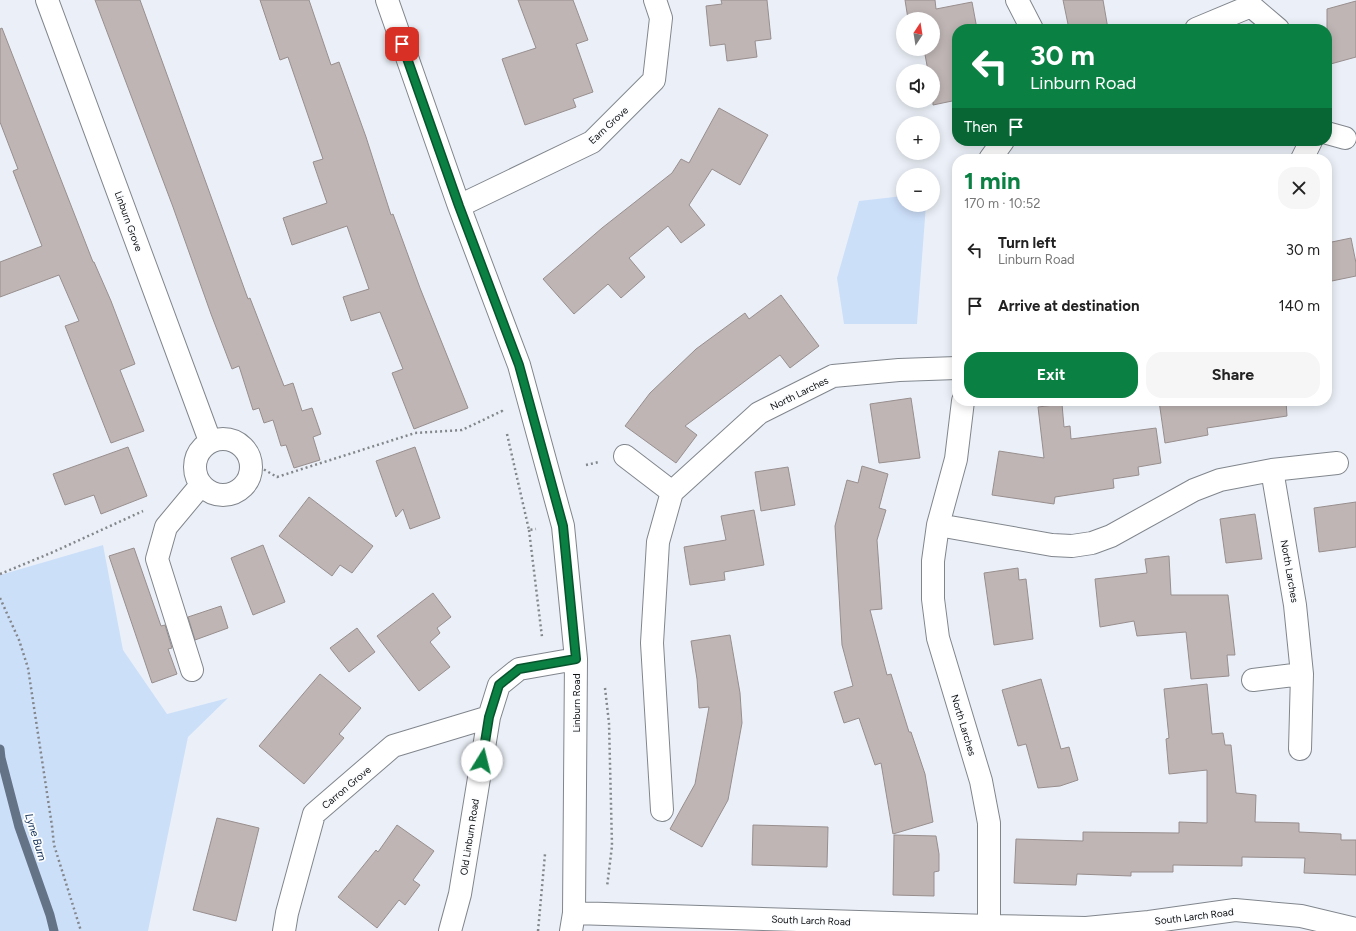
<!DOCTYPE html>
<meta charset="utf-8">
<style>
:root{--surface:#fff;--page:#f6f6f6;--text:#222;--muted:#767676;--accent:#0b8043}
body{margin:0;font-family:Figtree,sans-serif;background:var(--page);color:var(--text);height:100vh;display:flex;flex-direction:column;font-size:15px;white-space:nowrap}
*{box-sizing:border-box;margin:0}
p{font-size:13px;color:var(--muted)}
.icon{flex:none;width:22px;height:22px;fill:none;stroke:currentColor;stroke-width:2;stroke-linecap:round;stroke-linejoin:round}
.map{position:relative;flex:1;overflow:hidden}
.drawer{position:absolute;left:952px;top:154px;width:380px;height:252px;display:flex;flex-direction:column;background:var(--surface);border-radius:16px;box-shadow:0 2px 10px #0003}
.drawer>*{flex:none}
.top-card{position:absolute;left:952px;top:24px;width:380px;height:122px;border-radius:16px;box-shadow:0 2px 10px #0003;background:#0b8043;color:#fff;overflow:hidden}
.needle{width:26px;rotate:12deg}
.buttons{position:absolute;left:896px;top:12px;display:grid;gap:8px}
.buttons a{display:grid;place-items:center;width:44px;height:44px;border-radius:50%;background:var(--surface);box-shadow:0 2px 10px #0003;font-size:20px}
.pin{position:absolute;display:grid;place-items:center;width:34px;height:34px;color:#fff;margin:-17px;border-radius:8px;box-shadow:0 2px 6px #0006}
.me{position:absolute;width:44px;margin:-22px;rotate:9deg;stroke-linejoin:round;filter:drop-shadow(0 0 3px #0008)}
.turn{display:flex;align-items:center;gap:14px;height:84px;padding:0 12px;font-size:18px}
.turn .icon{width:52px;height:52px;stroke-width:2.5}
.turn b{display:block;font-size:28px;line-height:34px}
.then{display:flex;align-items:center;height:38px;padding:0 12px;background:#0003;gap:8px;font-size:15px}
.round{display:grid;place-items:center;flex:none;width:42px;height:42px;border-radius:16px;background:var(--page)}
.head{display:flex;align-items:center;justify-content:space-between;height:68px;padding:0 12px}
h1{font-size:24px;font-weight:700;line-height:30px;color:var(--accent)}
.cta{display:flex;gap:8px;margin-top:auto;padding:8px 12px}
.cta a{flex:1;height:46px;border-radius:16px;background:var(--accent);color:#fff;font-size:16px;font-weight:700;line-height:46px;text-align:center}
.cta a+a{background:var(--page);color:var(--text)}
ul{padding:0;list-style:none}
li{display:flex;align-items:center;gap:12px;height:56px;padding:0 12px}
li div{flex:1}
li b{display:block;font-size:15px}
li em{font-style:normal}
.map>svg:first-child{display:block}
.green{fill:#ccdff9}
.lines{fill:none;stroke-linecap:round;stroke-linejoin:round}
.stream{stroke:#647386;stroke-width:9}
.building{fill:#bfb5b5;stroke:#988e8e}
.minor-casing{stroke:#81868d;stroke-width:24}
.path{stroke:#83868b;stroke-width:2.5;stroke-dasharray:2 3;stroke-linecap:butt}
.minor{stroke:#fff;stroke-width:22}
.route-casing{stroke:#07532c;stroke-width:10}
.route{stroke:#0b8043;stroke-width:7}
.labels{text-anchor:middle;stroke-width:3.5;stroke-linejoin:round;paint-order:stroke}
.street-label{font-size:10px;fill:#0a0c0e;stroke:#fcfdff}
.water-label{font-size:11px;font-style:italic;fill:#143157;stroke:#fcfdff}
</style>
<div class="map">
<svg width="1356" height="931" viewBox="0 0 1356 931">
<rect width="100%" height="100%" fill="#ebf0f8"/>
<path class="green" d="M 903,196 L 903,205 L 926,205 L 917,324 L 844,324 L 837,278 L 859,201 Z
M 103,545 L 123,650 L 167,714 L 228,698 L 188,737 L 148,931 L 0,931 L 0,575 Z"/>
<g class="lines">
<path class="stream" d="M 0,749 L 1,758 L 19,827 L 50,915 L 54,931"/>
</g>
<path class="building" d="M 95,0 L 140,0 L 248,299 L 250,298 L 284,386 L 293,383 L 302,411 L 312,408 L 321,434 L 313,437 L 320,460 L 294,468 L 286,445 L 281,446 L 273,420 L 264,423 L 259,408 L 253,410 L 239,366 L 232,369 L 211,314 L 173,207 Z
M 260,0 L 309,0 L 331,65 L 339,62 L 366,137 L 391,215 L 393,214 L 420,288 L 468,408 L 414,429 L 392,373 L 403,369 L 380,312 L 351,321 L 343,297 L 369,289 L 347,226 L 292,245 L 283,218 L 327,203 L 313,162 L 323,159 L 288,57 L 280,60 Z
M 518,0 L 573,0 L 588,40 L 576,44 L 593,92 L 573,99 L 576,107 L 525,125 L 502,59 L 536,48 Z
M 721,0 L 767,0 L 771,39 L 755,41 L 757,57 L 727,61 L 725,44 L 710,46 L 706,6 L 722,4 Z
M 905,0 L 935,0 L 936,9 L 972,2 L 977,29 L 957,29 L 957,100 L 933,105 L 933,71 L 928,71 L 924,49 L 933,49 L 933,19 L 908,19 Z
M 1063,0 L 1103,0 L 1108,29 L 1069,29 Z
M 1356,1 L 1356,57 L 1327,65 L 1327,9 Z
M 2,28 L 93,262 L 94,262 L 111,301 L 135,364 L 120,370 L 144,431 L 111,443 L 65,326 L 79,321 L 59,275 L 0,297 L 0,262 L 42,246 L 13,171 L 18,169 L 0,122 L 0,29 Z
M 719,108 L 768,135 L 740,185 L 712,169 L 689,205 L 705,225 L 681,243 L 668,226 L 629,258 L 645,277 L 621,298 L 608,284 L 574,314 L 543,279 L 602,228 L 672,173 L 681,159 L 689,163 Z
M 1351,238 L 1356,263 L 1356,276 L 1327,282 L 1327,243 Z
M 781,295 L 819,346 L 790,368 L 780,355 L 685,426 L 697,435 L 676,463 L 625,426 L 650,393 L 696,349 L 745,313 L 749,319 Z
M 911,398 L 920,458 L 879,463 L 870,404 Z
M 1159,401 L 1286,401 L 1287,416 L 1207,428 L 1208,435 L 1165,443 Z
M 1062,404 L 1064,427 L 1070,426 L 1071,439 L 1156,428 L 1161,463 L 1138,467 L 1139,475 L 1113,479 L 1114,488 L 1055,497 L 1054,504 L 992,495 L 999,451 L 1044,458 L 1038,407 Z
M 128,447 L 147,496 L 101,514 L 94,495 L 65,505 L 53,474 Z
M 415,447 L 440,518 L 410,529 L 403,509 L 396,517 L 376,461 Z
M 862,466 L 888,474 L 879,508 L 886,510 L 877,540 L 882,609 L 870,610 L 887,675 L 891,674 L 909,732 L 911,732 L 925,774 L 933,822 L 893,834 L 881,763 L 875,765 L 859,718 L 844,723 L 834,692 L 853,686 L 842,645 L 835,526 L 847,480 L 858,483 Z
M 788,467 L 795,505 L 761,511 L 755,472 Z
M 309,497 L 373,546 L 352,573 L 340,565 L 332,576 L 279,536 Z
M 1356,502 L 1356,547 L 1319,552 L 1314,508 Z
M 754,510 L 764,565 L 724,572 L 725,580 L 690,585 L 684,547 L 726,540 L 721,516 Z
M 1255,514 L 1262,559 L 1226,563 L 1220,519 Z
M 263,545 L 285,602 L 253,615 L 231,558 Z
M 134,548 L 161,626 L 165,625 L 172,648 L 168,649 L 177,674 L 152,683 L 109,556 Z
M 1169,556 L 1171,595 L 1228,595 L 1235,655 L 1227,655 L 1229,676 L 1191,679 L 1186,632 L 1137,636 L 1134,621 L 1100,627 L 1095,579 L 1147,573 L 1145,559 Z
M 1018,568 L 1019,580 L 1026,579 L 1033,639 L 994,645 L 984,573 Z
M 433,593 L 451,617 L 437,628 L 440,633 L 430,642 L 450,667 L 419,691 L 377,636 Z
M 221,606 L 228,628 L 195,640 L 188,617 Z
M 357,628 L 375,652 L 349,672 L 330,648 Z
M 730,635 L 740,693 L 742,723 L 728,800 L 702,847 L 670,829 L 695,784 L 709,707 L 699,708 L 697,679 L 691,641 Z
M 320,674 L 361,708 L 339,734 L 344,738 L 304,784 L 259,746 Z
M 1041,679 L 1061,749 L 1069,747 L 1078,780 L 1060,786 L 1038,788 L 1026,744 L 1018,746 L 1002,690 Z
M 1207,684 L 1212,734 L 1223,733 L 1225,745 L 1231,745 L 1236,793 L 1256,795 L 1255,822 L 1299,823 L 1299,832 L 1341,834 L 1341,840 L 1356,840 L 1356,875 L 1304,873 L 1305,858 L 1242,857 L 1242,866 L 1173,865 L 1173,872 L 1131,872 L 1131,876 L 1077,874 L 1076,885 L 1014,883 L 1016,839 L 1083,841 L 1083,832 L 1179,833 L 1179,822 L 1207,823 L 1207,770 L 1169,774 L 1166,739 L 1169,738 L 1164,689 Z
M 217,818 L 259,828 L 236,921 L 193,910 Z
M 397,825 L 434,851 L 413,880 L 420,885 L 405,905 L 399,900 L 377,928 L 338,897 L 376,850 L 378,852 Z
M 753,825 L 828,827 L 827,867 L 752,865 Z
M 894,835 L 936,836 L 939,854 L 939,871 L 934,872 L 934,896 L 893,895 Z"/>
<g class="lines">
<defs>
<path id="minor" d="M 47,0 L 210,441
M 387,0 L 459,206 L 519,365 L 563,526 L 576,659 L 574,913 L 571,931
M 1017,0 L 1032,29
M 1196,29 L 1251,6 L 1278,29
M 1327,133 L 1345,138
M 990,159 L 1003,141
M 1302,159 L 1311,141
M 459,206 L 592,142 L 654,80 L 661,18 L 655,0
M 963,401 L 956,459 L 938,525 L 933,561 L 933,599 L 938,638 L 981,781 L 989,823 L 989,926
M195 467a28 28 0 1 1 56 0a28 28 0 1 1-56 0Z
M 625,456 L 672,492
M 1272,470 L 1295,605 L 1302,674 L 1300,749
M 938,525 L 1052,545 L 1072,546 L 1092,543 L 1111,536 L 1194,490 L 1220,480 L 1272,470 L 1337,463
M 192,670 L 157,559 L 166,527 L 201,485
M 1253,680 L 1302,674
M 662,810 L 652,643 L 658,542 L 672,492 L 759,413 L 833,376 L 899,370 L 957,368
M 574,913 L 989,926 L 1086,928 L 1149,922 L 1235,910 L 1301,916 L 1356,929
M 284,931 L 287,913 L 314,814 L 393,746 L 489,717
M 450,931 L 460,894 L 489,717 L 499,685 L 519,669 L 576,659"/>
</defs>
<use href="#minor" class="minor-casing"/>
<path class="path" d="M 507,434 L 529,530 L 536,529
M 251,462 L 277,477 L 415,433 L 462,430 L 502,411 L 502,412
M 586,465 L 599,462
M 529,530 L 542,637
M 0,574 L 51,553 L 143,511
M 0,598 L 19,640 L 28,668 L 52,826 L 54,845 L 81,931
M 605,688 L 609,723 L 612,846 L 607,887
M 538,931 L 545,854"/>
<use href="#minor" class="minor"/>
</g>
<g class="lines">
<defs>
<path id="route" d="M 402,44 L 459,206 L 519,365 L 563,526 L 576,659 L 519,669 L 499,685 L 489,717 L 482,761"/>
</defs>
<use href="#route" class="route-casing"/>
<use href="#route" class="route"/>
</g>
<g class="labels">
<g class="street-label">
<text transform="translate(608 125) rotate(-43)" y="4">Earn Grove</text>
<text transform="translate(129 221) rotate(70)" y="4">Linburn Grove</text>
<text transform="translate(799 393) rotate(-26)" y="4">North Larches</text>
<text transform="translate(1290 571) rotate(80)" y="4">North Larches</text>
<text transform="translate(576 703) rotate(-90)" y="4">Linburn Road</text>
<text transform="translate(964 725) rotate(73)" y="4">North Larches</text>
<text transform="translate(346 787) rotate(-40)" y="4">Carron Grove</text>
<text transform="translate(469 837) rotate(-81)" y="4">Old Linburn Road</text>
<text transform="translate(1194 916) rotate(-7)" y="4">South Larch Road</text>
<text transform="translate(811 920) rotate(2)" y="4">South Larch Road</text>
</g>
<g class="water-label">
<text transform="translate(36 837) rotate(73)" y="4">Lyne Burn</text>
</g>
</g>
</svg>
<div class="buttons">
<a><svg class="needle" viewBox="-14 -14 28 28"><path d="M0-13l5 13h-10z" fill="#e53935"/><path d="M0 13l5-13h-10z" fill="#767676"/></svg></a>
<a><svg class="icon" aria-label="sound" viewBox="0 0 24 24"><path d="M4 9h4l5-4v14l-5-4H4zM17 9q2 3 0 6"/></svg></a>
<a>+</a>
<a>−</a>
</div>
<div class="pin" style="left:402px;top:44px;background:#d93025"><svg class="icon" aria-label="arrive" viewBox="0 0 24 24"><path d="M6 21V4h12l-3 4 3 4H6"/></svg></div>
<svg class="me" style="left:482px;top:761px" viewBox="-20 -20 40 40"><circle r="19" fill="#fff"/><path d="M0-13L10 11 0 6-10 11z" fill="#0b8043"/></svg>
<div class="top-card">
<div class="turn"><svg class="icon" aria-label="left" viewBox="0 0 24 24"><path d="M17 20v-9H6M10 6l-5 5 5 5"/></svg><div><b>30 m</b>Linburn Road</div></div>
<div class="then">Then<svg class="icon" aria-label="arrive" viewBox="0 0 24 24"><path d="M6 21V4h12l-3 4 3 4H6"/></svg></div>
</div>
<section class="drawer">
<div class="head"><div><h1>1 min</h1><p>170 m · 10:52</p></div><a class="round"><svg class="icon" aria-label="close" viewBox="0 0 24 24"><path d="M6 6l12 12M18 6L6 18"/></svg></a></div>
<ul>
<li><svg class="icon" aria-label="left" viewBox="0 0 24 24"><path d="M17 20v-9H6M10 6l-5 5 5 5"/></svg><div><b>Turn left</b><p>Linburn Road</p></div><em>30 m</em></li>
<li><svg class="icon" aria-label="arrive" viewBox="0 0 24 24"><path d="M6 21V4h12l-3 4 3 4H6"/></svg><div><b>Arrive at destination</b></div><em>140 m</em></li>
</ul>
<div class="cta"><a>Exit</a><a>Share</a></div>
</section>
</div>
